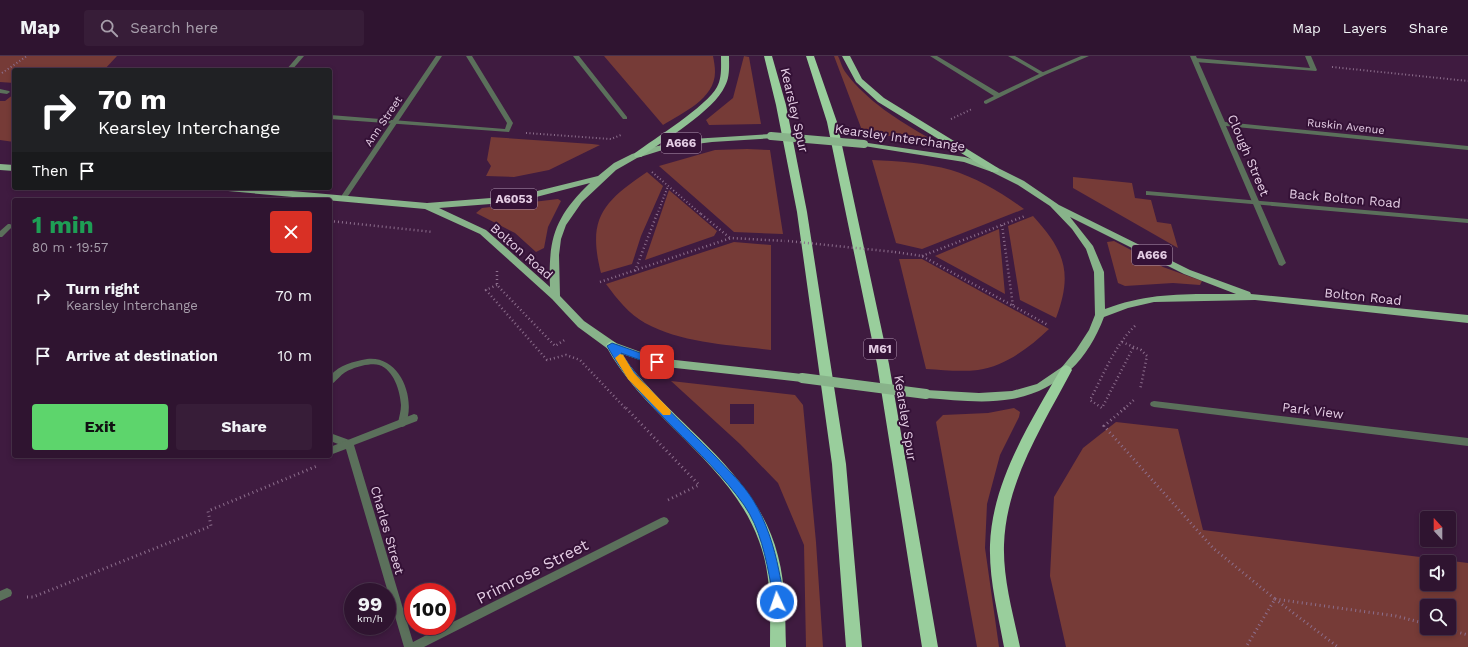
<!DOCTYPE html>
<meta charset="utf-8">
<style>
:root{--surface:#2f1430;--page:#371d38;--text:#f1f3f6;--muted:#a79eab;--line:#4a334c;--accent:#5dd56c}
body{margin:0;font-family:"Work Sans",sans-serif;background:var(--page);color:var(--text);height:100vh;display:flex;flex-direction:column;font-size:15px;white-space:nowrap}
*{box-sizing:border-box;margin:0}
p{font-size:13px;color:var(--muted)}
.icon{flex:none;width:22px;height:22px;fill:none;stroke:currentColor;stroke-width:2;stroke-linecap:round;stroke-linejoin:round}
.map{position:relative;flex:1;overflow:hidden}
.details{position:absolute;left:12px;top:142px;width:320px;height:260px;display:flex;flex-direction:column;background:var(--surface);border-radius:4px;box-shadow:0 2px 6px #0003,0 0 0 1px var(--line)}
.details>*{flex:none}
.top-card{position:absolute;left:12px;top:12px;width:320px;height:122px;border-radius:4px;box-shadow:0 2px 6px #0003,0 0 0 1px var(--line);background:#202124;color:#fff;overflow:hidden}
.needle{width:26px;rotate:339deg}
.fabs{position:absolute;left:1420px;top:455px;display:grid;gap:8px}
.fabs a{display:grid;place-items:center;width:36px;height:36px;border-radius:4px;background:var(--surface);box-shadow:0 2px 6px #0003,0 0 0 1px var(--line);font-size:20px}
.speed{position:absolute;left:344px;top:527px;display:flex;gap:8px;font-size:20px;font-weight:700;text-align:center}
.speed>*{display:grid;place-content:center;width:52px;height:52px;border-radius:50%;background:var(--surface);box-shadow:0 2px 6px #0003,0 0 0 1px var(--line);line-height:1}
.speed small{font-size:10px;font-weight:400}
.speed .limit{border:6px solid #d22;background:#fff;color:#111}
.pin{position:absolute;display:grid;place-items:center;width:34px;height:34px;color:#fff;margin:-17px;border-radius:8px;box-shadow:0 2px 6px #0006}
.me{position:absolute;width:44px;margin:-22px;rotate:357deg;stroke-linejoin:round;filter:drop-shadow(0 0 3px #0008)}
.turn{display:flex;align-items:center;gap:14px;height:84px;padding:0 20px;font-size:18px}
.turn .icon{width:52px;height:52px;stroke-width:2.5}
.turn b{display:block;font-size:28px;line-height:34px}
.then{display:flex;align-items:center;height:38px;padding:0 20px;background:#0003;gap:8px;font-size:15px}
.round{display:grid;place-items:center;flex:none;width:42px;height:42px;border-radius:4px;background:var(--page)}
.summary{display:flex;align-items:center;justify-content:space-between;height:68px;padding:0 20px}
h1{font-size:24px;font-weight:700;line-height:30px;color:#1e9e55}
.action{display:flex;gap:8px;margin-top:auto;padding:8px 20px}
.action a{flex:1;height:46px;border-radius:4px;background:var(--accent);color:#111;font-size:16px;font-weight:700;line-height:46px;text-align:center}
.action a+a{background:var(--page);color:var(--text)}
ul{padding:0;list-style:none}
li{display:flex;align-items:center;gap:12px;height:60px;padding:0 20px}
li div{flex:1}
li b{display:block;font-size:15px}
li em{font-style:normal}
header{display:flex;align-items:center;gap:24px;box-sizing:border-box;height:56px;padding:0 20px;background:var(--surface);border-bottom:1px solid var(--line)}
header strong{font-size:19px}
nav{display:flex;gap:22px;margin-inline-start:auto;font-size:14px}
.search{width:280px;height:36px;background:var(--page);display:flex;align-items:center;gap:10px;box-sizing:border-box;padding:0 14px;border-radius:4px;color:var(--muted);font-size:15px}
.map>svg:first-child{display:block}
.green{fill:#763b37;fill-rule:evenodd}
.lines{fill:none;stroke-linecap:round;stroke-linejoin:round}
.path-far2{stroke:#8d6f8d;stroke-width:2;stroke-dasharray:1 2.5;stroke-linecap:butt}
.path-far1{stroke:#8d6f8d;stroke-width:2.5;stroke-dasharray:1 3;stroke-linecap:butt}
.path{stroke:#8d6f8d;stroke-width:3;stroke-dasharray:1 3.5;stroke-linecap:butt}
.service{fill:#5b705b;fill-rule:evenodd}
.minor{fill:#5b705b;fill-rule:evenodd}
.primary{fill:#88b38a;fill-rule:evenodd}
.trunk{fill:#90c093;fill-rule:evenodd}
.motorway{fill:#99ce9c;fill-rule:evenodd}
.path-bridge{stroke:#8d6f8d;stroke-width:2.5;stroke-dasharray:1 3;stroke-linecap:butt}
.primary-bridge-far1{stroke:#88b38a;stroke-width:8}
.primary-bridge{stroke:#88b38a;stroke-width:10}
.route{fill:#1a73e8;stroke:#114b97}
.slow{fill:#f59e0b}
.labels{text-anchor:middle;stroke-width:4;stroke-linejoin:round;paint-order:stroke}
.far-street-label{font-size:11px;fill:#e4cde4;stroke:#341136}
.shield{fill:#341136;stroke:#af95b0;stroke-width:1}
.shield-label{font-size:12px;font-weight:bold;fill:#e4cde4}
.street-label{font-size:13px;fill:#e4cde4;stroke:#341136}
.near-street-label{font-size:16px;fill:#e4cde4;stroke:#341136}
</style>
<header>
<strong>Map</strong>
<div class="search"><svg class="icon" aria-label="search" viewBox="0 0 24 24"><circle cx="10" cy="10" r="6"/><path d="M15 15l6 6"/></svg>Search here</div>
<nav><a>Map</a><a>Layers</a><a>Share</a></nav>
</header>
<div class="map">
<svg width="1468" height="591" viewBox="0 0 1468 591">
<rect width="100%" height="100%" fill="#3f1b40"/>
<path class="green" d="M 0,0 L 117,0 L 104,14 L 14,14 L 14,27 L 0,26 Z
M 604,0 L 713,0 C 714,5 715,11 715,16 C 715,43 682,57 663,69 Z
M 744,0 L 749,1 L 761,68 L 709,69 L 706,64 L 733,42 Z
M 834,0 L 838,0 C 841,6 842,12 846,17 C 867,45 899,65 929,82 L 926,84 L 863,77 Z
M 14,38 L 14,86 L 0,84 L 0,45 L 5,45 Z
M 491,81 L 592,88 L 600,89 L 549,114 L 514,121 L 486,120 L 491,110 L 487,104 Z
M 747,93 L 770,94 L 783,178 L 734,176 L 659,110 L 715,94 Z
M 872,104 C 898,105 926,107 951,114 C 975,121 1004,138 1024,153 L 922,193 L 896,187 Z
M 647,116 L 663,130 L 641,180 L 632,208 L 601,217 C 587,162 603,146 647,116 Z
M 1073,121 L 1132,127 L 1135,142 L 1151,144 L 1157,166 L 1171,168 L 1178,192 L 1073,132 Z
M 669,134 L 717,175 L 714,180 L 645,204 Z
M 558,143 L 561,145 L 548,171 L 544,192 L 536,196 L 515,177 L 476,157 L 482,152 Z
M 1033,160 C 1065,195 1073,217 1056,262 L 1020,244 L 1008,170 Z
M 999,173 L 1005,238 L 935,200 Z
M 1114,185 L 1163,211 L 1202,225 L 1200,229 L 1173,227 L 1125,230 L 1118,227 L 1107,186 Z
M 734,186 L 771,189 L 771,294 C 731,289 681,287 645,267 C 629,258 617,243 606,228 Z
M 899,203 L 922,203 L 1049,273 C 1029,292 1005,310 978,314 C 961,316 943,314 926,313 Z
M 671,325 L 795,339 L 803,349 L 816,486 L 823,591 L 806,591 L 804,489 L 778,427 L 740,388 ZM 730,348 L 754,348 L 754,368 L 730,368 Z
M 1014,352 L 1020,356 L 1019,361 L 1000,399 L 987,448 L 985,492 L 999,591 L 977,591 L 936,366 L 943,359 L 988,357 Z
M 1116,366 L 1178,373 L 1203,474 L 1468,507 L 1468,591 L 1066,591 L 1050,520 L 1054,441 L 1083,392 ZM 1427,506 L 1449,506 L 1449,528 L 1427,528 ZM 1427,550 L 1449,550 L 1449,572 L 1427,572 Z"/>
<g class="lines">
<path class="path-far2" d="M 1332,11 L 1468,25
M 2,17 L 27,0
M 951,63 L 972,53
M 526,77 L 611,83 L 621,79
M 652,116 L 702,159
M 657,159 L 668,130"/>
<path class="path-far1" d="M 701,158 L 730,182
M 330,165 L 433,176
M 1002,169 L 1013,250
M 895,196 L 922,200 L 1048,269
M 922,200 L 1025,160
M 497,215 L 497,229 L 555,290 L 566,283
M 635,215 L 657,158
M 600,226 L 731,182 L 785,185
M 497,229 L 486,234 L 547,304 L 566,299 L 580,304 L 626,353
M 1122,286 L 1141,294 L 1147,300 L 1140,334
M 1133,292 L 1102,352 L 1090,344 C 1104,318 1115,288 1137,268
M 1124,353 L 1135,343"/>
<path class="path" d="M 626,352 L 699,429 L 668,444
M 1125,352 L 1104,370 L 1213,492 L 1275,543 L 1246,591
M 27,541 L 33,541 L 211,470 L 208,455 L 317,410 L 317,408
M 1275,543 L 1396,560 L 1427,568
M 1275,543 L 1338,591
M 1443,572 L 1468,579"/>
<path class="service" d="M 466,0 L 472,0 L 513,67 L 509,76 L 330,63 L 330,59 L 505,73 L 507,67 Z
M 1008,0 L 1015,0 L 1046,18 L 1041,19 Z
M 1305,0 L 1311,0 L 1317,14 L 1316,15 L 1195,6 L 1192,4 L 1195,2 L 1310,12 Z
M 1146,135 L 1468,163 L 1468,167 L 1148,139 L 1146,139 Z
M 367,303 C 400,299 417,343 405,370 L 402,371 L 399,370 L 398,367 C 399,361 401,355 401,349 C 400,335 394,314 379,309 C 372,307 359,310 352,313 C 341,316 336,327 330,329 L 330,320 C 340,308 353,306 367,303 Z
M 330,377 L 352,385 L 353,388 L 352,391 L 349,392 L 330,385 Z"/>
<path class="minor" d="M 298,0 L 304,0 L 292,14 L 286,14 Z
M 436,0 L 442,0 L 346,143 L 342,143 L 342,139 Z
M 573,0 L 579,0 L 627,61 L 627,63 L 623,63 Z
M 930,0 L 937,0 L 999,37 L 1041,17 L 1081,0 L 1089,0 L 1045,19 L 986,48 L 984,47 L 984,45 L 994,40 Z
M 1190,0 L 1196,0 L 1225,66 L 1468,90 L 1468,94 L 1226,70 L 1286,207 L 1282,210 L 1279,209 Z
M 0,33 L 9,35 L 10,36 L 7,38 L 0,37 Z
M 8,168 L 10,168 L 13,170 L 2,181 L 0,181 L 0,175 Z
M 1154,345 L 1468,382 L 1468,390 L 1154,351 L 1151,350 L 1150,348 L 1151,346 Z
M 414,358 L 417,359 L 418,362 L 417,365 L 354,389 L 413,586 L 444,570 L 447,570 L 447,569 L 661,462 L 664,461 L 667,462 L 669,465 L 667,468 L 424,591 L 404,591 L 346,393 L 330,399 L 330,391 Z
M 7,532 L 11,534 L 12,537 L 11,540 L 0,545 L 0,535 Z"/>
<path class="primary" d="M 771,78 L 774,78 L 774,82 L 712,86 L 672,91 L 637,102 L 616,114 L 582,146 L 566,169 L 561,183 L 559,199 L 560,240 L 584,265 L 616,287 L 657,302 L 802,318 L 806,319 L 807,322 L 806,325 L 802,326 L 657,310 L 608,293 L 578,271 L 552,243 L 480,178 L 425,153 L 228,135 L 224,132 L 258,132 L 427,147 L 517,140 L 598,120 L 614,107 L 632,98 L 653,91 L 692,83 ZM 590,127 C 555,161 548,182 550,231 L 486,174 L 439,152 L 517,146 Z
M 861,86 L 965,101 L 998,112 L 1024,125 L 1059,149 L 1190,214 L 1250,236 L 1251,238 L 1468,259 L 1468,267 L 1255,244 L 1154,246 L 1128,252 L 1104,261 C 1088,304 1058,335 1012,343 C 984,348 954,344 926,342 L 922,341 L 921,338 L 922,335 L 926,334 L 979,337 L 1012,335 L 1037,328 L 1062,311 L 1076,294 L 1089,274 L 1095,259 L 1094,216 L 1086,193 L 1072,173 L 1050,150 L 1018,129 L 992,116 L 964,106 L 864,90 L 861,90 ZM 1070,161 L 1184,218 L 1236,238 C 1189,238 1149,236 1105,253 L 1104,216 L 1093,190 Z
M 0,108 L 14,109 L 14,115 L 0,114 Z"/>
<path class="trunk" d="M 721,0 L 729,0 C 729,10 730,21 725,30 C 714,55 664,84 641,101 L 635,101 L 634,99 L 635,97 C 654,83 707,50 717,31 C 722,22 721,10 721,0 Z
M 842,0 L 850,0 L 862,23 L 884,42 L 998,112 L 999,114 L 998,116 L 992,116 L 878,46 L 856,26 Z"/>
<path class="motorway" d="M 764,0 L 772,0 L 786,49 L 807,156 L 846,408 L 862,591 L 846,591 L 832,408 L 797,156 L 776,49 Z
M 806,0 L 814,0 L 837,66 L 889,308 L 938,591 L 922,591 L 877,308 L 827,66 Z
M 612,285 L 616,287 C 622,297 628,308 636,317 C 686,377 758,421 778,500 C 786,530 785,561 786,591 L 770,591 C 770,556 772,519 759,485 C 730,405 646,364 606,290 L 608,287 Z
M 1066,309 L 1070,311 L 1072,314 C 1043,369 1006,425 1004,489 C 1003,523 1013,557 1020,591 L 1004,591 C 998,557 989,524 990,489 C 992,425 1031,365 1062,311 Z"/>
<path class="path-bridge" d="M 788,185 L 895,196"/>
<path class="primary-bridge-far1" d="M 771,80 L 864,88"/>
<path class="primary-bridge" d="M 802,322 L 926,338"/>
</g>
<path class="route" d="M 612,287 L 660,304 L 662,306 L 660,309 L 657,310 L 621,297 C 646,336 683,367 715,400 C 728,414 743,428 753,444 C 766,465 774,490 779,515 C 781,526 785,540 781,550 L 777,552 L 773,550 C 770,544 772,537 771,529 C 766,502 760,472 744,449 C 704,392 641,352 607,290 Z"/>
<path class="slow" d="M 620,298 L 623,299 L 634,317 L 670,354 L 671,357 L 670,359 L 663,359 L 628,323 L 615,302 Z"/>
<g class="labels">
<g class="far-street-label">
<text transform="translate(383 65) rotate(-56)" y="4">Ann Street</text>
<text transform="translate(1346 70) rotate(6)" y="4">Ruskin Avenue</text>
</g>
<g class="shield">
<rect x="661" y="77" width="40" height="20" rx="3"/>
<rect x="491" y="133" width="46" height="20" rx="3"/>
<rect x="1132" y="189" width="40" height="20" rx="3"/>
<rect x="864" y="283" width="32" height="20" rx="3"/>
</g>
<g class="shield-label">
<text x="681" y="91">A666</text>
<text x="514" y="147">A6053</text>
<text x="1152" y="203">A666</text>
<text x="880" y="297">M61</text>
</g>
<g class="street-label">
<text transform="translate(795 54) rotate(77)" y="5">Kearsley Spur</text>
<text transform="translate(900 81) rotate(8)" y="5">Kearsley Interchange</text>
<text transform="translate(1249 99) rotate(67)" y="5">Clough Street</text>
<text transform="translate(1345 142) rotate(5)" y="5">Back Bolton Road</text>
<text transform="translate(522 195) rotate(41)" y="5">Bolton Road</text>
<text transform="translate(1363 240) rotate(6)" y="5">Bolton Road</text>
<text transform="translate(1313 354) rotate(7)" y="5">Park View</text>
<text transform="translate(906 362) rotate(81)" y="5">Kearsley Spur</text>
<text transform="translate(388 474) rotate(74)" y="5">Charles Street</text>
</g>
<g class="near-street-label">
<text transform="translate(532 515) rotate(-27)" y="6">Primrose Street</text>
</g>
</g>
</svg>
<div class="fabs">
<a><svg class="needle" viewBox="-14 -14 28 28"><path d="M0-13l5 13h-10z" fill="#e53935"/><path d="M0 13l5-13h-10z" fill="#a79eab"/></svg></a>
<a><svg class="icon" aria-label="sound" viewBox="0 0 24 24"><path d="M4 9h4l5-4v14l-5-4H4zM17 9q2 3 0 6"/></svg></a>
<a><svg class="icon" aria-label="search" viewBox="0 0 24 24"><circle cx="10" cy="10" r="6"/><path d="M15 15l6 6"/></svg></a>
</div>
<div class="speed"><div>99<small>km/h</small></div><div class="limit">100</div></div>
<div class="pin" style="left:657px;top:306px;background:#d93025"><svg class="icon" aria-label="arrive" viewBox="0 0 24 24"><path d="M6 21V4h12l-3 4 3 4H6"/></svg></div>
<svg class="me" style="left:777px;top:546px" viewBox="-20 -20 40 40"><circle r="17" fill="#1a73e8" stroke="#fff" stroke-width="3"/><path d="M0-11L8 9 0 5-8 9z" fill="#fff"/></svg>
<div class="top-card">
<div class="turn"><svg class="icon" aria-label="right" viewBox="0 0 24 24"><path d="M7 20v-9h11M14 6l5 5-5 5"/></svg><div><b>70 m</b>Kearsley Interchange</div></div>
<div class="then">Then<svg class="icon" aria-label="arrive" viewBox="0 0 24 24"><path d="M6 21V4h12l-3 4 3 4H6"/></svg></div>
</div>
<section class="details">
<div class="summary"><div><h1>1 min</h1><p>80 m · 19:57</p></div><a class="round" style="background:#d93025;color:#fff"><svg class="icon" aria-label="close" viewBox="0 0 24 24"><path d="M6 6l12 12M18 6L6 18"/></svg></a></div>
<ul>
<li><svg class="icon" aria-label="right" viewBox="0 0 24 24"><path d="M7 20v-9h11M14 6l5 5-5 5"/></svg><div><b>Turn right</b><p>Kearsley Interchange</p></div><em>70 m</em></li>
<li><svg class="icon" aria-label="arrive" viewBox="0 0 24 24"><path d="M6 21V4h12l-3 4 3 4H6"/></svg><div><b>Arrive at destination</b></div><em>10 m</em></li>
</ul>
<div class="action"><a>Exit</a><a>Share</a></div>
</section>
</div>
